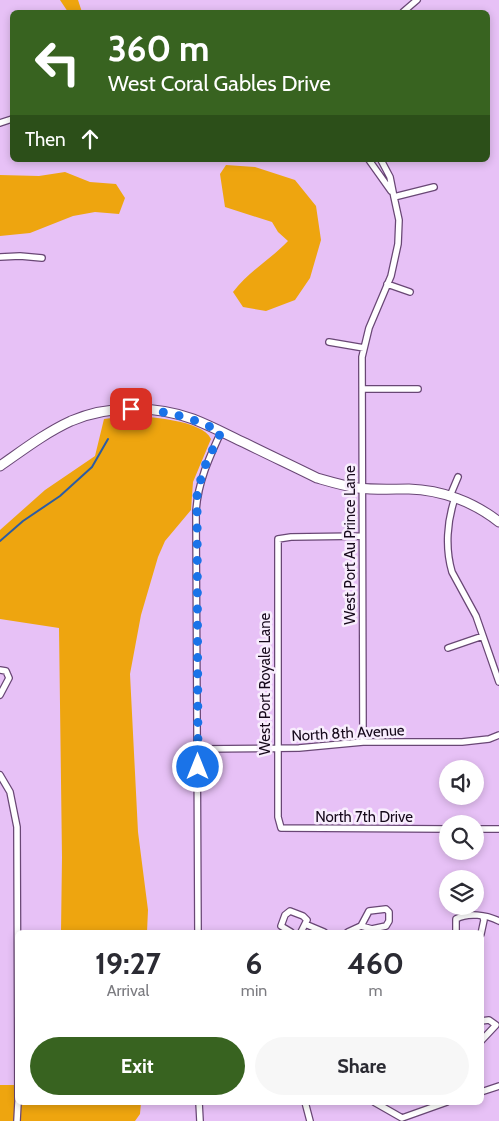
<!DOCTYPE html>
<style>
:root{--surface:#fff;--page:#f7f7f7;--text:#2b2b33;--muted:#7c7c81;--accent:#386320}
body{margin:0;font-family:Cabin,sans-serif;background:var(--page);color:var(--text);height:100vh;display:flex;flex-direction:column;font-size:19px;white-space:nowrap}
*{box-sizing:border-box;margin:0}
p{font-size:16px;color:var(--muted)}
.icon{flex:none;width:28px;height:28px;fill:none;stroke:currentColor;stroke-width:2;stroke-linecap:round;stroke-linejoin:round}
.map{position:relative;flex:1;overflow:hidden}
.drawer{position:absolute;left:15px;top:930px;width:469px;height:175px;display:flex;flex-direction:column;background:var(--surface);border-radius:8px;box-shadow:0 2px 8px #0003}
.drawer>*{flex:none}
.top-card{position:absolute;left:10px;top:10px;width:480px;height:152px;border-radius:8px;box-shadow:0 2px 8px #0003;background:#386320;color:#fff;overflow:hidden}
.fabs{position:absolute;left:439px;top:760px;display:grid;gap:10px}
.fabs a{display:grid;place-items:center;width:45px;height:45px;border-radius:50%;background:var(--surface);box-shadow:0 2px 8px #0003;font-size:25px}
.pin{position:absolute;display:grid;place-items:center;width:42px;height:42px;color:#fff;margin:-21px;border-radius:10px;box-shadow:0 2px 8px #0006}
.me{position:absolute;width:55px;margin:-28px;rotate:0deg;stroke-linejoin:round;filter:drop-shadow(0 0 4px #0008)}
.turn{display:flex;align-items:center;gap:18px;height:105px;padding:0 15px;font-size:22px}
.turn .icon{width:65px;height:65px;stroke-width:2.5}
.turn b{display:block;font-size:35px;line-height:42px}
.then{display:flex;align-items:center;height:48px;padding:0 15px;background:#0003;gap:10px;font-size:19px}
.eta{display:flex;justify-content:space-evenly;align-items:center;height:85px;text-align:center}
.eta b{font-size:30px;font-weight:800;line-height:35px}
.cta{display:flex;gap:10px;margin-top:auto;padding:10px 15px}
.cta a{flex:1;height:58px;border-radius:30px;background:var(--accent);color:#fff;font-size:20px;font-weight:800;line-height:58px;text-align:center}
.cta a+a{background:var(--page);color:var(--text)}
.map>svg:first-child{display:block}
.green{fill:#eea50f}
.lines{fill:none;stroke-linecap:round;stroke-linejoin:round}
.stream{stroke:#2c5ca4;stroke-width:2}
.street-casing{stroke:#694775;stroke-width:8}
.secondary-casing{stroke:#694775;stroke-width:11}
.street{stroke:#fff;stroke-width:5.5}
.secondary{stroke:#fff;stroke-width:9}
.route{stroke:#1a73e8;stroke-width:9;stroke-dasharray:0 16.2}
.labels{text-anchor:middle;stroke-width:5;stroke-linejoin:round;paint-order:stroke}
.street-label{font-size:15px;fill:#16091b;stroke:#f8edfd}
</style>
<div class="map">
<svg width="499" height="1121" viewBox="0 0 499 1121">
<rect width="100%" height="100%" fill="#e7c1f6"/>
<path class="green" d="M 60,0 L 78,0 L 82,12 L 68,12 Z
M 226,165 L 255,167 L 295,180 L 316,206 L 321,240 L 310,278 L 295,300 L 266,311 L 243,307 L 233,292 C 249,271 270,260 288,241 L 278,232 L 272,222 L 225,207 L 220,174 Z
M 65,172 L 90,182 L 116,184 L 125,198 L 119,214 L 95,212 L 73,216 L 30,233 L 0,236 L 0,175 L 39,176 Z
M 127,416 C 146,416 203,420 211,439 L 193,482 L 191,510 L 165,541 L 158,557 L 141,615 L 130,674 L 138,832 L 148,910 L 147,932 L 61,932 L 62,857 L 59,628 L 0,619 L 0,530 L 45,490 L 95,456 L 104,419 Z
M 0,1085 L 17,1085 L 18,1102 L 141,1103 L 140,1114 L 135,1121 L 0,1121 Z"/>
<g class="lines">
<path class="stream" d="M 0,541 L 23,521 L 60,496 L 92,467 L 108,439"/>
<defs>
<path id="street" d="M 403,12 L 417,0
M 0,123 L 12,119
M 369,160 L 391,191
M 394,197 L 434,187
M 0,257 L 20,256 L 42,258
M 387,284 L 410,292
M 329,342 L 364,348
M 362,389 L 418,389
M 450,496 L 458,477
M 455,498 C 447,521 445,548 452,572 L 476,616 L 499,682
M 362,536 L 291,537 L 278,539 L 278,817 L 281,828 L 448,829
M 448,648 L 483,636
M 0,670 L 6,671 L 9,678 L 0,695
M 363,742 L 362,357 L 369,328 L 391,276 L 398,244 L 399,220 L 394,197 L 390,177 L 381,160
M 198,749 L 299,748 L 363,742 L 462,742 L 489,739 L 499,735
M 0,775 L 10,792 L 17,827 L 18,1100
M 475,829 L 499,829
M 386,909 L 389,912 L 389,921 L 386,926 L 372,929 L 361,926 L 369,911 Z
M 305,924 L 324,932
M 198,932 L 196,511 C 198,482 209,458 221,432
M 291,932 L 281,926 L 285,915 L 290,911 L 303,916 L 307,920 L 301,932
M 348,932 L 361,926
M 456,932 L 456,919 C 468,912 487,915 499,921
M 481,934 L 484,920 L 483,917
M 481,1021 L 489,1020 L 496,1025 L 481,1041
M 481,1092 L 499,1086
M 199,1102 L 200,1121
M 305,1102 L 310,1121
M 374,1102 L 402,1118 L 447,1102
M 17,1121 L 18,1102"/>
<path id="secondary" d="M 0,466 C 23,450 45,433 71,421 C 108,405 155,405 193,419 C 211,426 228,435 245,443 C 269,455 293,466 317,478 C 331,482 344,486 358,488 C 375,490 392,489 409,489 C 442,490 474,502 499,522"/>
</defs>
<use href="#street" class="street-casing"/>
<use href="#secondary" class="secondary-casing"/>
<use href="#street" class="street"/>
<use href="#secondary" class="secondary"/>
</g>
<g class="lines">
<path class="route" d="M 131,409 C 164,410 192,417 221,432 L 203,470 L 197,496 L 198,767"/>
</g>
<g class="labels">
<g class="street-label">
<text transform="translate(350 545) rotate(-90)" y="5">West Port Au Prince Lane</text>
<text transform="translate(265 684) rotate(-90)" y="5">West Port Royale Lane</text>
<text transform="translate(348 733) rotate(-3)" y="5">North 8th Avenue</text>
<text x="364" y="822">North 7th Drive</text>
</g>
</g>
</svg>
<div class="fabs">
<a><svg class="icon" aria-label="sound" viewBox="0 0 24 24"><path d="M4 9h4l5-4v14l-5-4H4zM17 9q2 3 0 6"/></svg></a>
<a><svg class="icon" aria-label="search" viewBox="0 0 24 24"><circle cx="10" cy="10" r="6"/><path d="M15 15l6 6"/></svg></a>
<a><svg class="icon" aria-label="layers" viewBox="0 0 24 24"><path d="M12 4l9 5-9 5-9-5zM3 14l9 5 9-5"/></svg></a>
</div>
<div class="pin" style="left:131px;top:409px;background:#d93025"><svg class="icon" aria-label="arrive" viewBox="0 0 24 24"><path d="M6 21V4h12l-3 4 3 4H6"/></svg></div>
<svg class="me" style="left:198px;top:767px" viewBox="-20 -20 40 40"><circle r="17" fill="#1a73e8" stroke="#fff" stroke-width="3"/><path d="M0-11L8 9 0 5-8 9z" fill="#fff"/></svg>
<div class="top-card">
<div class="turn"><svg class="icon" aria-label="left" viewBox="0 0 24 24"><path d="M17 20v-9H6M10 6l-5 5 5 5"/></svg><div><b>360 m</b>West Coral Gables Drive</div></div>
<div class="then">Then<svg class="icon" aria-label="ahead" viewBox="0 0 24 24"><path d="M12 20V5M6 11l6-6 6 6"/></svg></div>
</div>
<section class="drawer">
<div class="eta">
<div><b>19:27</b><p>Arrival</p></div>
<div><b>6</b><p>min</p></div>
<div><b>460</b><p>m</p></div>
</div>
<div class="cta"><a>Exit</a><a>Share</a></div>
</section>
</div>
